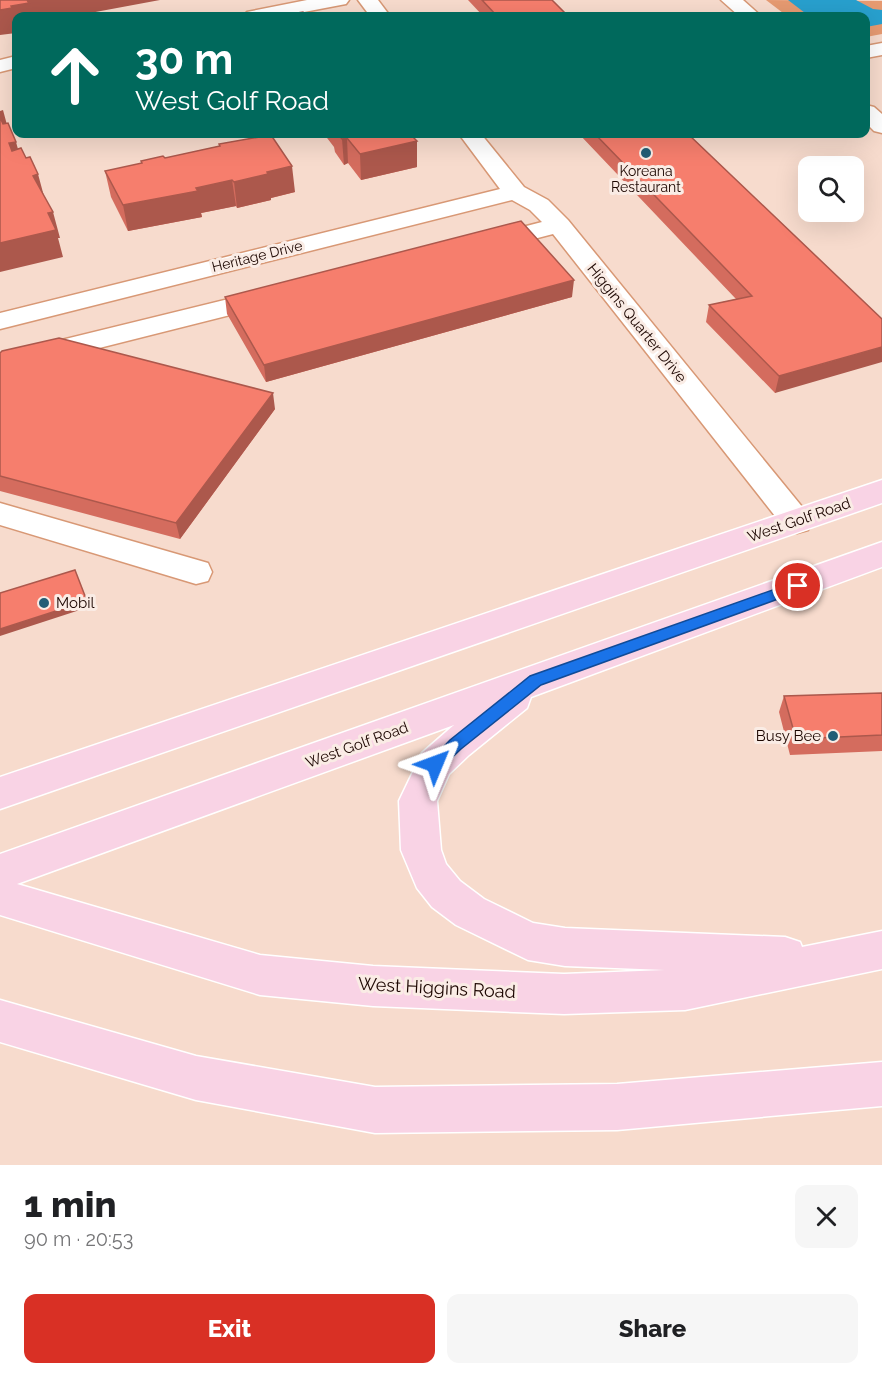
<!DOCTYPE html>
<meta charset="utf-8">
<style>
:root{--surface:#fff;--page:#f6f6f6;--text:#202124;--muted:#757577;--accent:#d93025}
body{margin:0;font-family:Raleway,sans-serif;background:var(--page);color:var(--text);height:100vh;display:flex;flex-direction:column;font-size:22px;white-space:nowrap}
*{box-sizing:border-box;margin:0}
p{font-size:20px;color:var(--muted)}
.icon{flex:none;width:33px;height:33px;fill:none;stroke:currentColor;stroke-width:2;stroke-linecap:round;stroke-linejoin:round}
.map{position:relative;height:1165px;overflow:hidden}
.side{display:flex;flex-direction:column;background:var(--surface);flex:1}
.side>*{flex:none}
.banner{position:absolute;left:12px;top:12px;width:858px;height:126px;border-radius:12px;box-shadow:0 6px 24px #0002;background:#00695c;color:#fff;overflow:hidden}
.controls{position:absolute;left:798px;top:156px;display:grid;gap:12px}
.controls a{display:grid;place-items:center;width:66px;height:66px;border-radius:12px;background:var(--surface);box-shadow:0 6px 24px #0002;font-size:30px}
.pin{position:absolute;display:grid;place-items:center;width:51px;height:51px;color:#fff;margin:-26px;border:3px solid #fff;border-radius:50%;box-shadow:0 2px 6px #0007}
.me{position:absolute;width:66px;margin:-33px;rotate:46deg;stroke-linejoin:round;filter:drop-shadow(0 0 4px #0008)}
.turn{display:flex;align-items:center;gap:21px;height:126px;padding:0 24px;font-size:27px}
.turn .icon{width:78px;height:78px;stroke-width:2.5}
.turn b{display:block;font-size:42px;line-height:51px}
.round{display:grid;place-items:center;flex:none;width:63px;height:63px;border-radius:12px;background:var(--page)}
.overview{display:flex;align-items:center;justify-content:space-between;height:102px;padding:0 24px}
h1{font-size:36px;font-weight:800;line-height:45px}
.button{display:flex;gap:12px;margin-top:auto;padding:12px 24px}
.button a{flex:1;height:69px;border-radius:12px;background:var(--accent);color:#fff;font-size:24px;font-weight:800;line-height:69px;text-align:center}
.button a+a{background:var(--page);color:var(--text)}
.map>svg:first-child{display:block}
.green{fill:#e69a71}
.water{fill:#28a0ce}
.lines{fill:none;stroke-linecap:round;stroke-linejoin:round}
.minor-casing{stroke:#d89875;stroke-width:3}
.major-casing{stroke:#fff;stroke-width:3}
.minor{fill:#fff;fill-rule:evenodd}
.major{fill:#f9d3e5;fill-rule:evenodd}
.wall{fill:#d46c5e}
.shaded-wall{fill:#ac584c}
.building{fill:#f67e6d;stroke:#ac584c;stroke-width:1.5}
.route{fill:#1a73e8;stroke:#114b97;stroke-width:1.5}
.poi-dot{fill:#225d76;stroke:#faece5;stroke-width:2}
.labels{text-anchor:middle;stroke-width:6;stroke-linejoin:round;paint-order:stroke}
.far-poi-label{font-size:14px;fill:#1c0600;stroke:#faece5}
.far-street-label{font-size:14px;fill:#1c0600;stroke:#faece5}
.street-label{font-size:15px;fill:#1c0600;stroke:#faece5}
.poi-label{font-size:15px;fill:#1c0600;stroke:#faece5;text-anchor:start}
.near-street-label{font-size:18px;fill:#1c0600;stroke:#faece5}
</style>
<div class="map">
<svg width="882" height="1165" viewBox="0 0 882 1165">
<rect width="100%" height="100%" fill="#f7dbcd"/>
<path class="green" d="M 766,0 L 882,1 L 882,34 L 866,37 L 866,16 L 787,16 Z"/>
<path class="water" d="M 788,0 L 856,0 L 873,9 L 882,10 L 882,24 L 866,27 L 866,16 L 809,16 Z"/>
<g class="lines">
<defs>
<path id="minor" d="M 307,0 L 349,0 L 346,4 L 283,16 L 244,16 L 247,12 Z
M 358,0 L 378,0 L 390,16 L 370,16 Z
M 721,0 L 743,0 L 761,16 L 739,16 Z
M 882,43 L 882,55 L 866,58 L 866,46 Z
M 16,56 L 16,68 L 0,72 L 0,60 Z
M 866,105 L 874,107 L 882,114 L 882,133 L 874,131 L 866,123 Z
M 459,134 L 481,134 L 524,187 L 548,200 L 568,220 L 808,514 L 813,522 L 808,530 L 797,533 L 786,530 L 553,234 L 488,251 L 479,248 L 475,243 L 479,238 L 542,222 L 530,210 L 512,200 L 0,329 L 0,313 L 500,189 Z
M 269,289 L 278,291 L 282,297 L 278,303 L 0,373 L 0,355 Z
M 0,503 L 208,563 L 212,572 L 208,581 L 196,584 L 0,525 Z"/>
<path id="major" d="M 882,480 L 882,503 L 0,809 L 0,777 Z
M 882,542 L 882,567 L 531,697 L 527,708 L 469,755 L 449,774 L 437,801 L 441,850 L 446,864 L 460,881 L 484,899 L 533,923 L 565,928 L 785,937 L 800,942 L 802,947 L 882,931 L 882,969 L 685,1010 L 564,1014 L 373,1006 L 260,995 L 0,915 L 0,854 ZM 454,725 L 422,753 L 399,801 L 401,850 L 417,888 L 432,907 L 456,925 L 528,960 L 565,966 L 665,970 L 564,974 L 373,966 L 260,955 L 17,884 Z
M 0,1000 L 196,1056 L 375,1087 L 617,1084 L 882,1062 L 882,1106 L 617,1130 L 375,1133 L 196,1100 L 0,1042 Z"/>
</defs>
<use href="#minor" class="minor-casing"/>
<use href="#major" class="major-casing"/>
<use href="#minor" class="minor"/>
<use href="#major" class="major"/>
</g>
<path class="wall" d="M 468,0 L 552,0 L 565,13 L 565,16 L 483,16 Z
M 324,134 L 410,134 L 417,141 L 417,167 L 361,180 L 348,163 L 344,165 L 335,152 L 334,147 Z
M 579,134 L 688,134 L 882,319 L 775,393 L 706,322 L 709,305 L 736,299 Z
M 219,144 L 295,192 L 271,198 L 271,200 L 237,208 L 236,206 L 201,213 L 202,217 L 128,231 L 111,197 L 105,171 L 141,164 L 141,161 L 165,158 L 219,146 Z
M 225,297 L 572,297 L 266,382 L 227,314 Z
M 0,353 L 275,409 L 180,539 L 0,491 Z
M 882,693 L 882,751 L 790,755 L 779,712 L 784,696 Z"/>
<path class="shaded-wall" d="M 27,0 L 160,0 L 74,16 L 16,16 L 16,33 L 0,35 L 0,10 Z
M 565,13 L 565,16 L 543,16 Z
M 3,110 L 10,136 L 0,120 L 0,111 Z
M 347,138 L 348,163 L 344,165 L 342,139 Z
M 417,141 L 417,167 L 361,180 L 360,154 Z
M 16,142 L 23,167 L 16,169 L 9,143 Z
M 292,166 L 295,192 L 271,198 L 271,200 L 237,208 L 234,182 L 267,172 Z
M 38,174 L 45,200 L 33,176 Z
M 232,180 L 236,206 L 201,213 L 202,217 L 128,231 L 123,205 Z
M 53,212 L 60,238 L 58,238 L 63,257 L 0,272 L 0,243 L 48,213 Z
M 574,280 L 572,297 L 266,382 L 264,365 Z
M 882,347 L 882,362 L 775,393 L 779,376 Z
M 273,393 L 275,409 L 180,539 L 176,523 Z
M 87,601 L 89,607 L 0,636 L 0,629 Z"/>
<path class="building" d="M 0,0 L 29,0 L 27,0 L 29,3 L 11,6 L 12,8 L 0,10 Z
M 482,0 L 552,0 L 565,13 L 543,16 L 497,16 Z
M 303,12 L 308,16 L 278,16 Z
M 0,117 L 3,124 L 8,123 L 16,142 L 9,143 L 12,151 L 21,148 L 26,158 L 30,157 L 38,174 L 33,176 L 53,212 L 48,213 L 56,230 L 0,243 Z
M 338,134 L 410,134 L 417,141 L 360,154 L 347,138 L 342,139 Z
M 595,134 L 688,134 L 882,319 L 882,347 L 779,376 L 709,305 L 752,296 Z
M 271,135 L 292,166 L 267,172 L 268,174 L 234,182 L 232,180 L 196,188 L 198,191 L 123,205 L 105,171 L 142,163 L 141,161 L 163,156 L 165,158 L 220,146 L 219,144 Z
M 521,221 L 574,280 L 264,365 L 225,297 Z
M 59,338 L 273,393 L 176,523 L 0,476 L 0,353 L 2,351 Z
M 75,570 L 87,601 L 0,629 L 0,593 Z
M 882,693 L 882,735 L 796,739 L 784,696 Z"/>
<path class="route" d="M 798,581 L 805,586 L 803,590 L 541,685 L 461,749 L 440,769 L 435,771 L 429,769 L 427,764 L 450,740 L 530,676 Z"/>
<g class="poi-dot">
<circle cx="646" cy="153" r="6"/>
<circle cx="44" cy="603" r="6"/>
<circle cx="833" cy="736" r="6"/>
</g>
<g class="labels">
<g class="far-poi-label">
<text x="646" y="176">Koreana<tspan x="646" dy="16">Restaurant</tspan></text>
</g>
<g class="far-street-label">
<text transform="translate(257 256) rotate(-14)" y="5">Heritage Drive</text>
</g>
<g class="street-label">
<text transform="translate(637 323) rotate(51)" y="5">Higgins Quarter Drive</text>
<text transform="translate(799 520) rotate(-19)" y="5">West Golf Road</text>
<text transform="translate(357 745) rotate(-20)" y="5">West Golf Road</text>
</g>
<g class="poi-label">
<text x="56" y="608">Mobil</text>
<text x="821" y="741" text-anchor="end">Busy Bee</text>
</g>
<g class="near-street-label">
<text transform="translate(437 988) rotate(3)" y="6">West Higgins Road</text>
</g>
</g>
</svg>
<div class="controls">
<a><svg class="icon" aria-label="search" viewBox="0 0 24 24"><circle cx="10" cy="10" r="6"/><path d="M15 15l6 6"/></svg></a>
</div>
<div class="pin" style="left:798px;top:586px;background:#d93025"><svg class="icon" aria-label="arrive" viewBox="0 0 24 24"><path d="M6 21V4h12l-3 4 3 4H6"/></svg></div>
<svg class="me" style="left:435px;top:764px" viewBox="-20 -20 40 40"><path d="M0-17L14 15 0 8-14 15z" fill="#1a73e8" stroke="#fff" stroke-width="4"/></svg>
<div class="banner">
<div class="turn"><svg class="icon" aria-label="ahead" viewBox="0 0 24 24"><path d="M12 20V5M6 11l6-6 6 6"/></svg><div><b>30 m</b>West Golf Road</div></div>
</div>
</div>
<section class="side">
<div class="overview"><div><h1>1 min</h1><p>90 m · 20:53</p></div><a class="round"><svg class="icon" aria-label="close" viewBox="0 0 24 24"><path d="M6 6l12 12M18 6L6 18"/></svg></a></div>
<div class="button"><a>Exit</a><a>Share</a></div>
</section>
